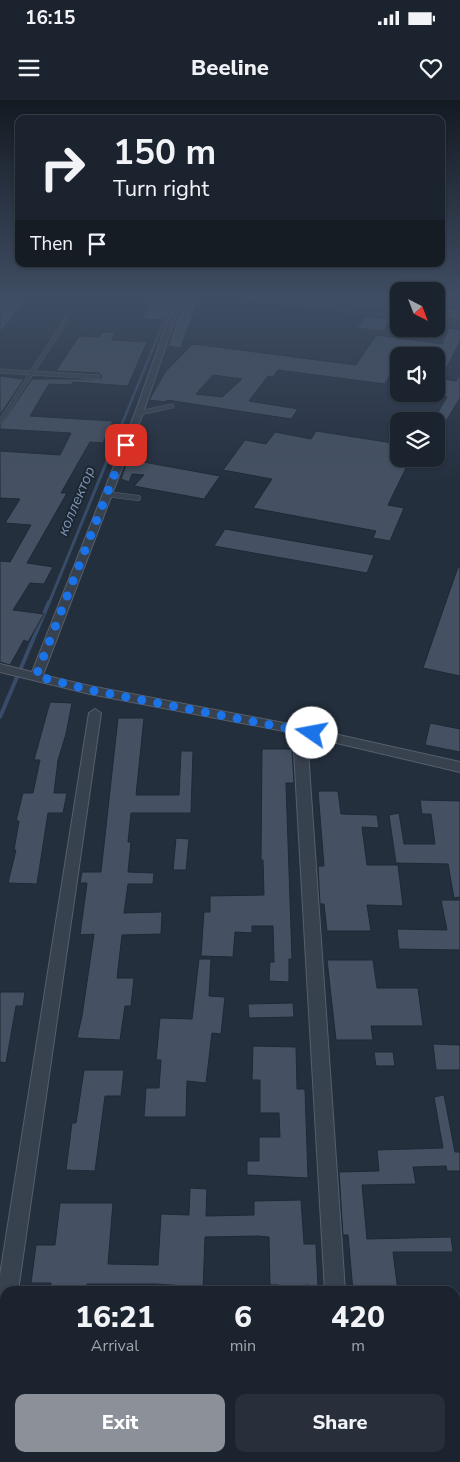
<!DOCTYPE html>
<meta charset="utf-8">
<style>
:root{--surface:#1b232e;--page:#282f3a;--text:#f1f3f6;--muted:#a0a4aa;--line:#39404a;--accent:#8c9099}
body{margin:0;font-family:"Nunito Sans",sans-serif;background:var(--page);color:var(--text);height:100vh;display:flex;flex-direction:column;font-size:19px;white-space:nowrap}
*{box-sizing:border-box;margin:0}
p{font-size:16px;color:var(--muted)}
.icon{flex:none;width:28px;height:28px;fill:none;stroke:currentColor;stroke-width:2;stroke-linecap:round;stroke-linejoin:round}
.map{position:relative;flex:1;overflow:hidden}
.sheet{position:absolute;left:0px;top:1186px;width:460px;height:176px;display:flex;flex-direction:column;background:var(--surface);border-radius:15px 15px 0 0;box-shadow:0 1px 4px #0004,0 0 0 1px var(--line)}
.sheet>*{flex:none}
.hud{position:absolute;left:15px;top:15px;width:430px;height:152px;border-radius:10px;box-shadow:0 1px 4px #0004,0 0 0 1px var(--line);background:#1b232e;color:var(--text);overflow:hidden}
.needle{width:32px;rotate:138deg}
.tools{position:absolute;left:390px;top:182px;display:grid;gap:10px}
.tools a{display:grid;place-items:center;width:55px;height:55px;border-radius:10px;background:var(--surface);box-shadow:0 1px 4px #0004,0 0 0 1px var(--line);font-size:25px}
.pin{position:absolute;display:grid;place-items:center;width:42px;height:42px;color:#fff;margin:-21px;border-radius:10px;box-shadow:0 2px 8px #0006}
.me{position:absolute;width:55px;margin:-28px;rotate:282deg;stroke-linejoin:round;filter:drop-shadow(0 0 4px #0008)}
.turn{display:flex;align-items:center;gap:18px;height:105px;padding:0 15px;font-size:22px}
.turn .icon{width:65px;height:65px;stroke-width:2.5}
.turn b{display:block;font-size:35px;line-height:42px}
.then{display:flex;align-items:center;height:48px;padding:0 15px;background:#0003;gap:10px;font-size:19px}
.eta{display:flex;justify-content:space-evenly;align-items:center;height:85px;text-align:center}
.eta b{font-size:30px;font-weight:800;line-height:35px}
.action{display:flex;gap:10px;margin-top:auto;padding:10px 15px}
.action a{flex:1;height:58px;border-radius:10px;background:var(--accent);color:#fff;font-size:20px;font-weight:800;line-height:58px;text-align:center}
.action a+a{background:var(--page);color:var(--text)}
.status{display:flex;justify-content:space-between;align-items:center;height:35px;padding:0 25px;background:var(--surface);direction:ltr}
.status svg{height:14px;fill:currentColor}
header{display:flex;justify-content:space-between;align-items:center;height:65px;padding:0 15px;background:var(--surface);font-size:22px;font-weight:800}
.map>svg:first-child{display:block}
.green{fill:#263c3f}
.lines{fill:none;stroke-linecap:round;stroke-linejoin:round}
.stream-far2{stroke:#394c67;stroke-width:2.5}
.stream-far1{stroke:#394c67;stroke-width:3}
.stream{stroke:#394c67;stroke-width:4}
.building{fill:#455162;stroke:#1f2835;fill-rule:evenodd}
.service-far1-casing{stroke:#565f6c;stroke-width:5}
.service-casing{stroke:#565f6c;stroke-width:6}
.minor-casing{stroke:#565f6c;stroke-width:2}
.service-far1{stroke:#38414e;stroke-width:4}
.service{stroke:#38414e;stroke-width:5}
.minor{fill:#38414e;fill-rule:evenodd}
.route{stroke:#1a73e8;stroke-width:9;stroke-dasharray:0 16.2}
.labels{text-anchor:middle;stroke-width:4;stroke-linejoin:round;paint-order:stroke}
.far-water-label{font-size:15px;font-style:italic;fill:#7c92b1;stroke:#1d2633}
</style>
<div class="status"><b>16:15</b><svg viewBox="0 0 49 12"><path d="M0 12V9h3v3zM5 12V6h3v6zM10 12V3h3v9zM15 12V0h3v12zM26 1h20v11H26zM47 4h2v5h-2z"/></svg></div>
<header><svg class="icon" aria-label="menu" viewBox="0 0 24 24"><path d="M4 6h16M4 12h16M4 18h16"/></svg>Beeline<svg class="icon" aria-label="heart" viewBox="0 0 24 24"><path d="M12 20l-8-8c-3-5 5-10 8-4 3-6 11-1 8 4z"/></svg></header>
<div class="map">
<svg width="460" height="1362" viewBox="0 0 460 1362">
<rect width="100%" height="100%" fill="#242f3e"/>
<path class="green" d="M 225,195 L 275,195 L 399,209 L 399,219 L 223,197 Z
M 436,214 L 460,216 L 460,227 L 436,224 Z"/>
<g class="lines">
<path class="stream-far2" d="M 170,207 L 175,195
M 119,331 L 167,214"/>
<path class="stream-far1" d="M 49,503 L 120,329"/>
<path class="stream" d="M 0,617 L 49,502"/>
</g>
<path class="building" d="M 155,195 L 168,195 L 164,201 L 173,202 L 166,220 L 142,219 Z
M 0,202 L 23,203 L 0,233 Z
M 183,202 L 197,203 L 181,248 L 168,246 Z
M 365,216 L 391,219 L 383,231 L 357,228 Z
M 449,228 L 460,229 L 460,241 L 441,279 L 456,281 L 460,274 L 460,298 L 446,321 L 434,319 L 447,297 L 436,295 L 436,256 L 399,256 L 399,267 L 394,266 L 385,284 L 278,270 L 273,277 L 268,276 L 249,301 L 298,309 L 291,319 L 167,300 L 165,302 L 149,300 L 166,271 L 193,244 L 356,265 L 376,235 L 442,244 ZM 213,275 L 242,279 L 222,297 L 196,294 Z
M 102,232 L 116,232 L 112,240 L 147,242 L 128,286 L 73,282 L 71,285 L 49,284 L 30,316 L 113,321 L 103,343 L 90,342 L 61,393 L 67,393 L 27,463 L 53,467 L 44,484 L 30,483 L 13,510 L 44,514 L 28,542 L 24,540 L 10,565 L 0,562 L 0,461 L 10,462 L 31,425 L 5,423 L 20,399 L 0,398 L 0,351 L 60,355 L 71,333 L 0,329 L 0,326 L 32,279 L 101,279 L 102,276 L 99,273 L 56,271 L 79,236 L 99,237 Z
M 0,276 L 24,279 L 0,315 Z
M 316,331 L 399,344 L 399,365 L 407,366 L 388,405 L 404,408 L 390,441 L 373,438 L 376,431 L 253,408 L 272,379 L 223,370 L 245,340 L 266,344 L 275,332 L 311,339 Z
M 133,345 L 144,345 L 138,361 L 220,376 L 204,399 L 134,386 L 144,375 L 132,374 L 129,382 L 121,379 Z
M 225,429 L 374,455 L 367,473 L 214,446 Z
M 458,467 L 460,468 L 460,576 L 423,568 Z
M 50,602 L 72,603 L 66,634 L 58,660 L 54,693 L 67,693 L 63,713 L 48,713 L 37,784 L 8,783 L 16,750 L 14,750 L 19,721 L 16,721 L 23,693 L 33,693 L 40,660 L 34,660 Z
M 118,618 L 144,618 L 136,695 L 179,695 L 181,651 L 193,651 L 191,713 L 131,713 L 128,742 L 131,742 L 128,772 L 154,773 L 153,784 L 128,784 L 124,813 L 162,812 L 161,834 L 122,835 L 117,878 L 134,878 L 131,906 L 125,906 L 120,940 L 77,938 L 82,916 L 94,834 L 80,835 L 87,783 L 80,783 L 82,772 L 101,772 Z
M 430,623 L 460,629 L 460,652 L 425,645 Z
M 262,649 L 292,649 L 294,683 L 286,683 L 292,859 L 289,859 L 289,882 L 269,881 L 270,862 L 274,862 L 273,826 L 252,826 L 252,833 L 235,832 L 233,857 L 201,856 L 204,812 L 210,812 L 210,796 L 264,795 L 263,760 L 261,760 Z
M 318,691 L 338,691 L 341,714 L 377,715 L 379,728 L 362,727 L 367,765 L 398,765 L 403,806 L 367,805 L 371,831 L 327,831 L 324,804 L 320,804 L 318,766 L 324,766 Z
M 420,700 L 460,701 L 460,797 L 454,798 L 448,764 L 396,763 L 389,715 L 399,713 L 404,744 L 435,744 L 431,714 L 422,714 Z
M 176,738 L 189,739 L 186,770 L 173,770 Z
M 441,800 L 460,800 L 460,850 L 399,849 L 397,829 L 447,830 Z
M 199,859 L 211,859 L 209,896 L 225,897 L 221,934 L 212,933 L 206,983 L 187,981 L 186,1017 L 144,1017 L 146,988 L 159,988 L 161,960 L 156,960 L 160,918 L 192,919 Z
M 327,860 L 373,860 L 377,888 L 418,888 L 423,926 L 371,926 L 373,940 L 336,940 Z
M 0,892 L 25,892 L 23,906 L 16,906 L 6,963 L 0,962 Z
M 293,903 L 294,917 L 249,918 L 248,904 Z
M 433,944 L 460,945 L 460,970 L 436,970 Z
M 253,946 L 296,947 L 297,989 L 305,989 L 308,1078 L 247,1075 L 247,1061 L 259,1061 L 259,1037 L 280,1037 L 279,1013 L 260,1013 L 260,980 L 252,980 Z
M 374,952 L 393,952 L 395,966 L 376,966 Z
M 84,970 L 124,970 L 121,996 L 105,996 L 95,1071 L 66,1070 L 72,1023 L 76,1023 Z
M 444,995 L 455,1052 L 460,1052 L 460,1071 L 447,1071 L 446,1066 L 413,1067 L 416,1084 L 362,1085 L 367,1139 L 451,1137 L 453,1152 L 393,1152 L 398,1191 L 353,1191 L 348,1135 L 343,1135 L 339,1072 L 379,1071 L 377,1050 L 443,1048 L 434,997 Z
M 190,1088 L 207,1089 L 206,1116 L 254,1115 L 254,1101 L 301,1100 L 304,1144 L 316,1144 L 318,1186 L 305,1185 L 306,1191 L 279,1191 L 279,1185 L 270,1185 L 269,1137 L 258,1136 L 205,1137 L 203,1191 L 185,1191 L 185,1186 L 156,1184 L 87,1184 L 86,1191 L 50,1191 L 51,1183 L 31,1183 L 36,1145 L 55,1145 L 60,1103 L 113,1103 L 108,1164 L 158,1165 L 161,1114 L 189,1115 Z"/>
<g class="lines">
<defs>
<path id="service-far1" d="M 0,271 L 98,277
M 139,313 L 172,306
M 0,322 L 66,220"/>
<path id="service" d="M 107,394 L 138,398"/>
<path id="minor" d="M 177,195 L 183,195 L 143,313 L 43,575 L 90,586 L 294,625 L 460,662 L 460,672 L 294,633 L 90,594 L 0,572 L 0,564 L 32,572 L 135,313 Z
M 298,195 L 316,195 L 399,205 L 399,209 L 301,197 Z
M 436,209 L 460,212 L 460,216 L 436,213 Z
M 95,609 L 101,613 L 18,1191 L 5,1191 L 5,1200 L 0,1197 L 0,1175 L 89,613 Z
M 301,646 L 308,651 L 345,1191 L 325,1191 L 294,651 Z
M 5,1200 L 5,1253 L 0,1255 L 0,1202 Z
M 334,1358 L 357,1358 L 358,1362 L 334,1362 Z"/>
</defs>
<use href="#service-far1" class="service-far1-casing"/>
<use href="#service" class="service-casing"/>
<use href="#minor" class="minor-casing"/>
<use href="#service-far1" class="service-far1"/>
<use href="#service" class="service"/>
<use href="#minor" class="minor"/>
</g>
<linearGradient id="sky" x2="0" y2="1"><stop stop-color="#141a22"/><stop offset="0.51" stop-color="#3f4d63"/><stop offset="1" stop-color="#3f4d63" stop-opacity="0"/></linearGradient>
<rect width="460" height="385" fill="url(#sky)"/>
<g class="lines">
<path class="route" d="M 126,345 L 36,576 L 90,590 L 312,633"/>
</g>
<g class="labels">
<g class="far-water-label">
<text transform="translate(76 401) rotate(-67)" y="5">коллектор</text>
</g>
</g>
</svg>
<div class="tools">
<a><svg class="needle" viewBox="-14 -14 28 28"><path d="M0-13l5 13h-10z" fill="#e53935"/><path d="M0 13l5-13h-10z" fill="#a0a4aa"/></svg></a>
<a><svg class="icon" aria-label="sound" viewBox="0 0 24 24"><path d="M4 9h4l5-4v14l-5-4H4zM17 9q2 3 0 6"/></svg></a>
<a><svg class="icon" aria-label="layers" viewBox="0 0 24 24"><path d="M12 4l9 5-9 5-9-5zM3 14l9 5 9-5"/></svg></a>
</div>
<div class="pin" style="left:126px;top:345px;background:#d93025"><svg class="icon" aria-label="arrive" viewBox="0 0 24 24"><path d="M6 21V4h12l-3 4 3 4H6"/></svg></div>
<svg class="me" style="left:312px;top:633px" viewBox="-20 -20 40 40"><circle r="19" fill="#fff"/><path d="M0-13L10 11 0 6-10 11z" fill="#1a73e8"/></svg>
<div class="hud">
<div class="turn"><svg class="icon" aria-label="right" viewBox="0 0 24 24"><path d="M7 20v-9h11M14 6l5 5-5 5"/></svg><div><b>150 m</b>Turn right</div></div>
<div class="then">Then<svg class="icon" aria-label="arrive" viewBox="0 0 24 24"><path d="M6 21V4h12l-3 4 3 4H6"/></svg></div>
</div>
<section class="sheet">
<div class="eta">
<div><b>16:21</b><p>Arrival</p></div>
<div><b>6</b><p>min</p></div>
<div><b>420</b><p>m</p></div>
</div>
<div class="action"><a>Exit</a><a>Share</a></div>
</section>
</div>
